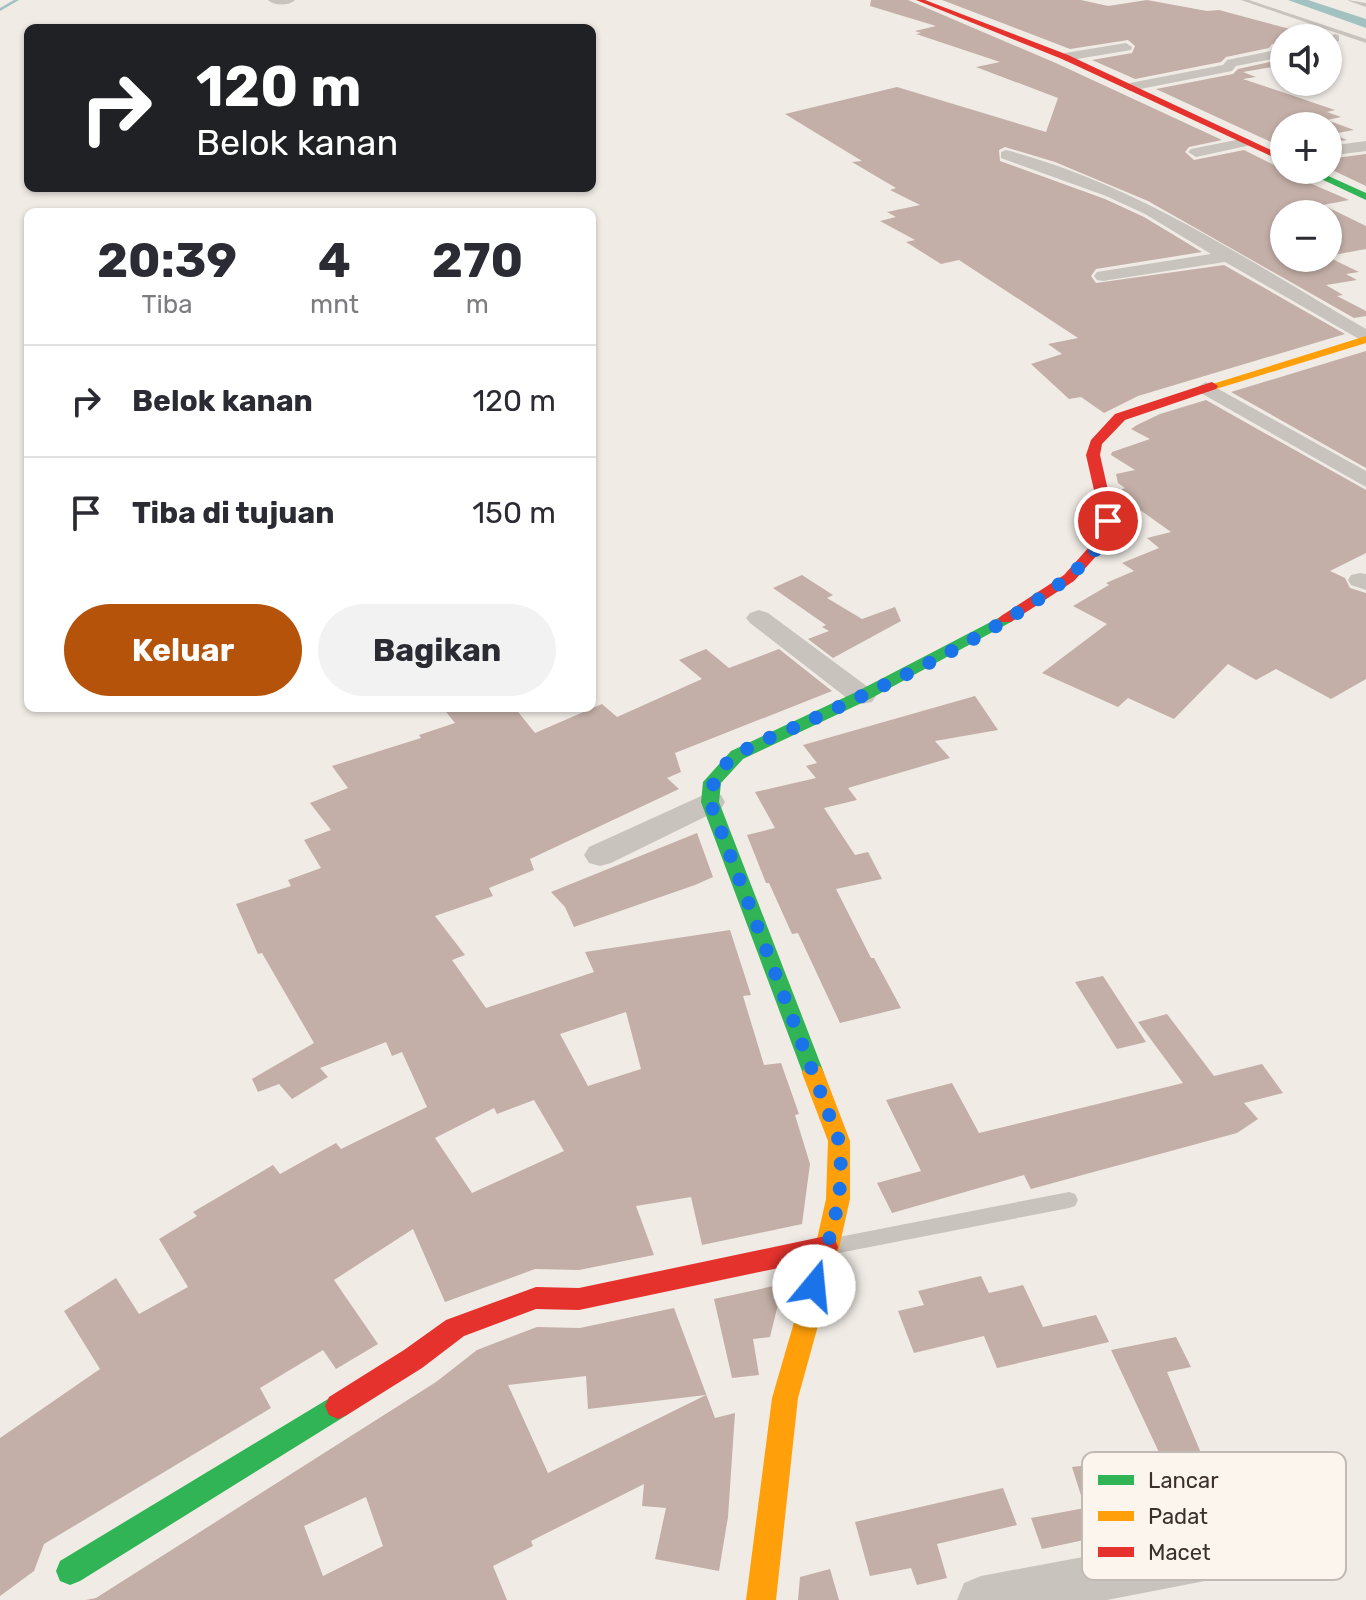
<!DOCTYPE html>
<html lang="id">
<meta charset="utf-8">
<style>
:root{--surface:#fff;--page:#f2f2f3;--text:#2b2b33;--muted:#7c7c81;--line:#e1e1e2;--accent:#b45309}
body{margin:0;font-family:Rubik,sans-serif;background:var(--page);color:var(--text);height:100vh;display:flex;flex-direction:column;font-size:30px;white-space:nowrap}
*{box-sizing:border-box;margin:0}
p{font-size:26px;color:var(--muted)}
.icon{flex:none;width:44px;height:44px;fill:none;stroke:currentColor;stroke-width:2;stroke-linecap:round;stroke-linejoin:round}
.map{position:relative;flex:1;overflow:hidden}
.sheet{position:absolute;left:24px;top:208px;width:572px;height:504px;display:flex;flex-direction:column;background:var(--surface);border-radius:12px;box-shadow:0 2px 6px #0004}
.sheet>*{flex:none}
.hud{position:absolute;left:24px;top:24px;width:572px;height:168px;border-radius:12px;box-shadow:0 2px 6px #0004;background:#202124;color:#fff;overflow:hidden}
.controls{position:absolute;left:1270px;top:24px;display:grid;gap:16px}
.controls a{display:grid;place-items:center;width:72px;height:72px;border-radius:50%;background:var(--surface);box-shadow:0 2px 6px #0004;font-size:40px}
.pin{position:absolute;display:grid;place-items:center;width:68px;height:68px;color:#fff;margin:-34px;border:4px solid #fff;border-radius:50%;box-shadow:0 2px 8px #0007}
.me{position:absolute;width:88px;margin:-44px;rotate:17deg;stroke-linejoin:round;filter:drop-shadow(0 0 6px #0008)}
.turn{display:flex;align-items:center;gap:28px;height:168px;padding:0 40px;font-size:36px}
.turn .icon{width:104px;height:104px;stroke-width:2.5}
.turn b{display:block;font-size:56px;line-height:68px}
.eta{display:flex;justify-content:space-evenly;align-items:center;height:136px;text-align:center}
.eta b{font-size:48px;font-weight:700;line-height:56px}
.primary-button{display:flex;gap:16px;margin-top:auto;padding:16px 40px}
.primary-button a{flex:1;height:92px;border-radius:48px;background:var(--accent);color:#fff;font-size:32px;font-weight:700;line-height:92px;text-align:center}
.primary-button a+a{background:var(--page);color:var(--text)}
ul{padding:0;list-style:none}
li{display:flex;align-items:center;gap:24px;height:112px;padding:0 40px;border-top:2px solid var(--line)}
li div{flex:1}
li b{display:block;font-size:30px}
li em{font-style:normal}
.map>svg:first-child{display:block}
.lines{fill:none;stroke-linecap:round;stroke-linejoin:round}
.stream{fill:#a1c2c1;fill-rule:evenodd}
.canal{fill:#a1c2c1;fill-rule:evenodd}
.building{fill:#c3afa7;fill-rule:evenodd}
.lane{fill:#c9c3be;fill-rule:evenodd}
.street{fill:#c9c3be;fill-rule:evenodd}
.fast{fill:#30b455;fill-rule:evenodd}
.slow{fill:#ff9f0a;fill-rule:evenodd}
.jam{fill:#e5322d;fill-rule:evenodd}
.route{stroke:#1a73e8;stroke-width:14;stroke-dasharray:0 25.2}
.key{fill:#fbf5ee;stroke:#c1bab4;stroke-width:2}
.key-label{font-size:22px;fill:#3b302b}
</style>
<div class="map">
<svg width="1366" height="1600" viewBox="0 0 1366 1600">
<rect width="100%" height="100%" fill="#f0ebe5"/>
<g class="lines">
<path class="stream" d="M 14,0 L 19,0 L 0,11 L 0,8 Z"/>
<path class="canal" d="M 1288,0 L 1308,0 L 1366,19 L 1366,28 Z"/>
</g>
<path class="building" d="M 871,0 L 908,0 L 1058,64 L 1222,140 L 1189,147 L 1185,152 L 1194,160 L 1244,150 L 1284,170 L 1293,170 L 1298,178 L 1349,200 L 1323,205 L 1366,226 L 1366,249 L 1328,256 L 1328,214 L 1284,214 L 1284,258 L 1328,257 L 1359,272 L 1346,274 L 1357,280 L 1326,285 L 1343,295 L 1337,296 L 1366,311 L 1366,316 L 1354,318 L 1148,201 L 1055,162 L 1005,147 L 999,150 L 1000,161 L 1105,199 L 1144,217 L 1202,252 L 1096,269 L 1091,276 L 1096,283 L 1224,265 L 1345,334 L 1138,396 L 1104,413 L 1081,397 L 1069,399 L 1031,364 L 1062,354 L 1048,344 L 1078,338 L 959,260 L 941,264 L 906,242 L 915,240 L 880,221 L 896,217 L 887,212 L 920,205 L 890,190 L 896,188 L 852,162 L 862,161 L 785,114 L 897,87 L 1046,132 L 1058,98 L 976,67 L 1000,62 L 916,34 L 921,33 L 915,31 L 936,26 L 870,6 Z
M 942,0 L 1081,0 L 1108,6 L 1147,0 L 1207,11 L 1219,10 L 1320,37 L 1284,38 L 1284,42 L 1272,44 L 1269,48 L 1226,57 L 1221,62 L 1135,79 L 1092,60 L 1132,53 L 1135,46 L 1128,40 L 1070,49 Z
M 1284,59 L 1284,65 L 1243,72 L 1256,77 L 1243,79 L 1335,110 L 1327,112 L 1341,117 L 1327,120 L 1354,130 L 1332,134 L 1347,140 L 1328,143 L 1328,126 L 1284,126 L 1284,148 L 1156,89 L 1233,74 L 1238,69 Z
M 1366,154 L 1366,186 L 1328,168 L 1328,159 Z
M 1366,351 L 1366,468 L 1231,392 Z
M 1206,400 L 1366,490 L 1366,553 L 1330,571 L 1345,578 L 1350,588 L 1366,593 L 1366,679 L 1331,699 L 1276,669 L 1256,680 L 1228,664 L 1174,719 L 1128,698 L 1118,707 L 1042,673 L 1107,624 L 1073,606 L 1109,585 L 1106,583 L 1134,571 L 1122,563 L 1159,548 L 1147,538 L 1171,532 L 1122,497 L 1120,490 L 1125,488 L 1118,483 L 1116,474 L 1135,470 L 1111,455 L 1112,452 L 1150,439 L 1131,429 L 1137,425 L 1160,414 Z
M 802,575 L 833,595 L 827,598 L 862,619 L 895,607 L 901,621 L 833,658 L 808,639 L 829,631 L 822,627 L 826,625 L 773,588 Z
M 706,649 L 729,668 L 779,649 L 832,691 L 675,753 L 681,772 L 667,778 L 679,789 L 530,859 L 534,870 L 489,888 L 493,896 L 435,916 L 465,955 L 452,960 L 486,1008 L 594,972 L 585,952 L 730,930 L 751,995 L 743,996 L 764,1065 L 781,1063 L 799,1114 L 795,1115 L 810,1164 L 802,1224 L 702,1245 L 691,1197 L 636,1206 L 654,1255 L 579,1270 L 535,1269 L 445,1302 L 413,1229 L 334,1280 L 378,1344 L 336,1369 L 323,1350 L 260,1388 L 271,1408 L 44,1544 L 34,1571 L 0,1596 L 0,1438 L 100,1369 L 64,1311 L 116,1278 L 139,1314 L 188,1287 L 159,1239 L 197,1216 L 193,1212 L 273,1165 L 280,1174 L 336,1143 L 341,1149 L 427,1107 L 402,1052 L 392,1056 L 386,1042 L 320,1068 L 328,1077 L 292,1099 L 279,1084 L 258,1092 L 252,1079 L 314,1043 L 262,953 L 258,954 L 236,904 L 291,886 L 288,880 L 321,868 L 304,840 L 331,830 L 310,803 L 348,788 L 332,766 L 421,738 L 419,735 L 455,723 L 443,708 L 515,708 L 535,733 L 602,704 L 617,717 L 702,679 L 679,660 ZM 626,1012 L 641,1069 L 588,1086 L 560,1034 ZM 534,1100 L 564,1151 L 472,1193 L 435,1138 L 494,1108 L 497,1114 Z
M 975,696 L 998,730 L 935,741 L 950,758 L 848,788 L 857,800 L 824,808 L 855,855 L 868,852 L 882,879 L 836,889 L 871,958 L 874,958 L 901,1008 L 840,1023 L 798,933 L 792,934 L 769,883 L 766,883 L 747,835 L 775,828 L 755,792 L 816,778 L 806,766 L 817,763 L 803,745 Z
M 697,833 L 713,877 L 695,885 L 574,927 L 565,907 L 551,892 Z
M 1103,976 L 1146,1042 L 1117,1049 L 1075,982 Z
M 1167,1014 L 1214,1076 L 1262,1064 L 1283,1093 L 1244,1103 L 1258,1119 L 1237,1133 L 1031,1189 L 1024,1175 L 892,1213 L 877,1183 L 921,1171 L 886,1100 L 952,1083 L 979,1133 L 1183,1083 L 1138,1022 Z
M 981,1276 L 989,1293 L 1023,1285 L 1043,1327 L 1096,1315 L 1109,1342 L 997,1368 L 984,1336 L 914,1353 L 898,1311 L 924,1305 L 918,1291 Z
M 783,1284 L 770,1337 L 753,1339 L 759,1375 L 732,1378 L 714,1299 Z
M 674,1308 L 715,1418 L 735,1413 L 728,1517 L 719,1571 L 655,1559 L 666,1508 L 642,1506 L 644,1484 L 531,1541 L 533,1546 L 493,1566 L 507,1600 L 86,1600 L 96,1598 L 436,1382 L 477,1350 L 537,1327 L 580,1328 ZM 586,1376 L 588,1409 L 706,1395 L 548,1473 L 508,1385 ZM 366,1497 L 383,1546 L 323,1576 L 304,1526 Z
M 1176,1337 L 1191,1367 L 1167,1372 L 1201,1453 L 1212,1451 L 1237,1501 L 1187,1512 L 1111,1350 Z
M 1122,1461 L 1144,1530 L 1083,1537 L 1084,1540 L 1042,1549 L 1031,1518 L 1085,1508 L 1072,1467 Z
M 1003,1488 L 1017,1525 L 937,1544 L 947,1578 L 917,1585 L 911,1568 L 870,1576 L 855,1522 Z
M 830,1569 L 839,1600 L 798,1600 L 800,1577 Z"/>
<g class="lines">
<path class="lane" d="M 1241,0 L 1249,0 L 1366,39 L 1366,43 Z
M 1348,0 L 1366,3 L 1366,7 L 1349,1 Z
M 1069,1192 L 1075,1194 L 1078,1200 L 1075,1206 L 1069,1208 L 839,1253 L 832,1251 L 830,1245 L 832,1239 L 839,1237 Z"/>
<path class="street" d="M 268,0 L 295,0 C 289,6 274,6 268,0 Z
M 1335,34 L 1339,35 L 1339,41 L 1328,44 L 1328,38 L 1323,38 Z
M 1126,43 L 1132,47 L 1131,50 L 1065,61 L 1059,57 L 1065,53 Z
M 1284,45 L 1282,57 L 1236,66 L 1232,71 L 1130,91 L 1123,87 L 1130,83 L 1223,65 L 1227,60 L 1271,51 L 1273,47 Z
M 1246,138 L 1253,142 L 1251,145 L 1196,157 L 1188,152 L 1191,149 Z
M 1366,141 L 1366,151 L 1328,156 L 1328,146 Z
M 1006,150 C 1137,184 1250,262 1366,329 L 1366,343 L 1225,262 L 1103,281 L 1097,280 L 1094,276 L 1097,272 L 1103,271 L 1211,254 L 1145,214 L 1106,196 L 1001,158 L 1001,152 Z
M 1206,382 L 1366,471 L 1366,487 L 1199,392 L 1196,388 Z
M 1360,573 L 1366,574 L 1366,590 L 1351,585 L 1348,580 L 1351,575 Z
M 759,610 L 768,613 L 872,690 L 876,696 L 872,702 L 862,704 L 852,702 L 750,623 L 746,618 L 750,613 Z
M 710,792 L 721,795 L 725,802 L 721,809 L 611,863 L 600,866 L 589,863 L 584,855 L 589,847 Z
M 1319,1513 L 1336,1519 L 1342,1536 L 1336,1553 L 1319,1559 L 1107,1600 L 957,1600 L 964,1583 L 981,1576 Z"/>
<path class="fast" d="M 1302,170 L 1315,170 L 1366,193 L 1366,200 Z
M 1006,614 L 1011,616 L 1014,619 L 1011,622 L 868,700 L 743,759 L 721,783 L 719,802 L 824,1073 L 821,1079 L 813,1082 L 805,1079 L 701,802 L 703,782 L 731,751 L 856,692 Z
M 338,1393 L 347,1397 L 351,1406 L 347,1415 L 80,1581 L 70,1585 L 60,1581 L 56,1571 L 60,1561 Z"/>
<path class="slow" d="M 1366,336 L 1366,343 L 1216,389 L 1206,386 Z
M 813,1064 L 821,1067 L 824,1073 L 850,1141 L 850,1199 L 837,1257 L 798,1398 L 776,1600 L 746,1600 L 772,1398 L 813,1257 L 826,1199 L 828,1141 L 802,1073 L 805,1067 Z"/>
<path class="jam" d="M 916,0 L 925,0 L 1068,55 L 1284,156 L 1284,162 L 1062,59 Z
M 1212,382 L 1218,386 L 1216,389 L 1125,420 L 1102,444 L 1100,455 L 1115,521 L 1113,537 L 1074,581 L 1011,622 L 1001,622 L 998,619 L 1001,616 L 1064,575 L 1099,536 L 1101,521 L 1086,455 L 1091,440 L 1115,414 Z
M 826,1236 L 835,1239 L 838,1247 L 835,1255 L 826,1258 L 579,1310 L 536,1309 L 464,1336 L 422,1368 L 347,1415 L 338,1419 L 329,1415 L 325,1406 L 329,1397 L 404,1350 L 446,1320 L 536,1287 L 579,1288 Z"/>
</g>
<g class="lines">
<path class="route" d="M 814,1286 C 831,1233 846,1197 839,1141 L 710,802 C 712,786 714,776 726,764 C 747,744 781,734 807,722 C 867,693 1106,588 1108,521"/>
</g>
<rect x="1082" y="1452" width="264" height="128" rx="12" class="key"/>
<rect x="1098" y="1475" width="36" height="10" fill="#30b455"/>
<rect x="1098" y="1511" width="36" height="10" fill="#ff9f0a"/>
<rect x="1098" y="1547" width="36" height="10" fill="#e5322d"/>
<g class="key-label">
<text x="1148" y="1488">Lancar</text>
<text x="1148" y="1524">Padat</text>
<text x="1148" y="1560">Macet</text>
</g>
</svg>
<div class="controls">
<a><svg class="icon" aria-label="sound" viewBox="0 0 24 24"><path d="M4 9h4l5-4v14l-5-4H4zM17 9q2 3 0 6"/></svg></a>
<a>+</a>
<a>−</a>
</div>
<div class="pin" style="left:1108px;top:521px;background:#d93025"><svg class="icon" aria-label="arrive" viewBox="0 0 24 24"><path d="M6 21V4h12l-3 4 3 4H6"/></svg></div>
<svg class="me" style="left:814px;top:1286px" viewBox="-20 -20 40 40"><circle r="19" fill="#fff"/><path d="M0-13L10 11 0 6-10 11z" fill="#1a73e8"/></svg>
<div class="hud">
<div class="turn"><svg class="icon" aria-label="right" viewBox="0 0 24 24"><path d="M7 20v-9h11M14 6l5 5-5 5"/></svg><div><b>120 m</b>Belok kanan</div></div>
</div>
<section class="sheet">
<div class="eta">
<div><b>20:39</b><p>Tiba</p></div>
<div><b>4</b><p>mnt</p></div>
<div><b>270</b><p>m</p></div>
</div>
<ul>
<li><svg class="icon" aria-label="right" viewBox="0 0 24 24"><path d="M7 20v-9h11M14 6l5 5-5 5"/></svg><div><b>Belok kanan</b></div><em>120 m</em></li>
<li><svg class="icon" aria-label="arrive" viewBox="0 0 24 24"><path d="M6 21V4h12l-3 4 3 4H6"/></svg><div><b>Tiba di tujuan</b></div><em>150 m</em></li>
</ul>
<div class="primary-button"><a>Keluar</a><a>Bagikan</a></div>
</section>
</div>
